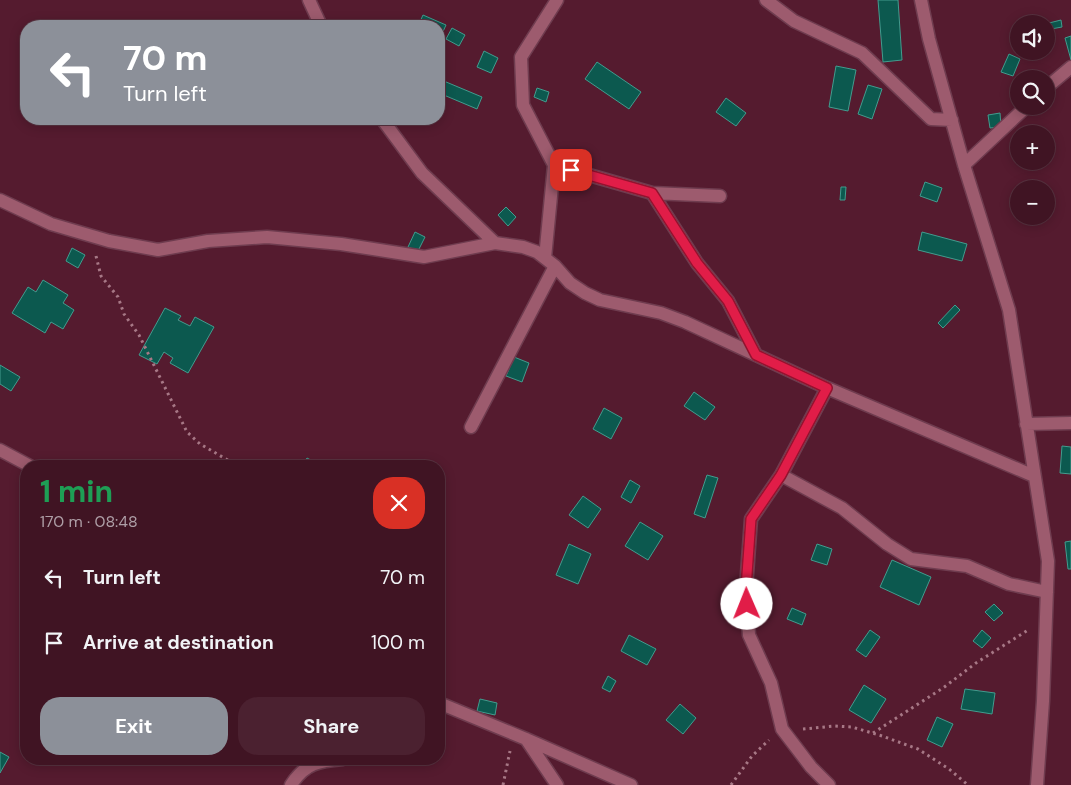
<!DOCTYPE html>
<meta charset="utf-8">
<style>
:root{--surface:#401423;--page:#4b2130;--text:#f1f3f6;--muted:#ae9ea6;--line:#593341;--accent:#8c9099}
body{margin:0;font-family:"DM Sans",sans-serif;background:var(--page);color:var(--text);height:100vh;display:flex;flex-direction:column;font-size:19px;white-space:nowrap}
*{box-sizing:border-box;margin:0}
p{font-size:16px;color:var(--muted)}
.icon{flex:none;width:28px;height:28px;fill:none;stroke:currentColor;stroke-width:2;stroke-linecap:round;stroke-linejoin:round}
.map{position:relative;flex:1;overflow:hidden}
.panel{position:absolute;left:20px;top:460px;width:425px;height:305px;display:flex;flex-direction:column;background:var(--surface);border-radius:20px;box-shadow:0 2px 12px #0003,0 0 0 1px var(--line)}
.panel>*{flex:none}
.top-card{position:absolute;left:20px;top:20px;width:425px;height:105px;border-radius:20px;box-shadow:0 2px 12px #0003,0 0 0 1px var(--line);background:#8c9099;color:#fff;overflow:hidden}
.fabs{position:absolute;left:1010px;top:15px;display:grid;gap:10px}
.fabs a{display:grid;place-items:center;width:45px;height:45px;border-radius:50%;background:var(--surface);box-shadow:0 2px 12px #0003,0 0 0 1px var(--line);font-size:25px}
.pin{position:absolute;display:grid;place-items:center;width:42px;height:42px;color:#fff;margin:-21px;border-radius:10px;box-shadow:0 2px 8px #0006}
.me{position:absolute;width:55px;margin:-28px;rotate:359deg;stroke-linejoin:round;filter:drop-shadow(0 0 4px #0008)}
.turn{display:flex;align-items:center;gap:18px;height:105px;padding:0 20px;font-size:22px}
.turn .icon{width:65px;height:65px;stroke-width:2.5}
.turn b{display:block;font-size:35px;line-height:42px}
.round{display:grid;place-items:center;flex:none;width:52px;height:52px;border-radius:20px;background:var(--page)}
.head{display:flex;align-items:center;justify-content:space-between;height:85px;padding:0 20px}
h1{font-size:30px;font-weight:700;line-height:38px;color:#1e9e55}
.cta{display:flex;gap:10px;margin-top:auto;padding:10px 20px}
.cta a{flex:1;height:58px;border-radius:20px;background:var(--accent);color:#fff;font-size:20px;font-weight:700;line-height:58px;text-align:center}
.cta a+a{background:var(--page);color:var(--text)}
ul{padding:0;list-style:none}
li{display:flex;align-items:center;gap:15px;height:65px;padding:0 20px}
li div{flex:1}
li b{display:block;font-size:19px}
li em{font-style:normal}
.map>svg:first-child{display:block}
.building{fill:#0c594f;stroke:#429c8e}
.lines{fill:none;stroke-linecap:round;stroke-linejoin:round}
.street-casing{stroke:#6f3c4f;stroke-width:15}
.path{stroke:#a77886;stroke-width:3;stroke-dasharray:2.5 4;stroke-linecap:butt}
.street{stroke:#9d5b6e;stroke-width:12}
.route-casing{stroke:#92132f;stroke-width:12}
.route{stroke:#e11d48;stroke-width:9}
</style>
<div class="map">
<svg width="1071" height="785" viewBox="0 0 1071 785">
<rect width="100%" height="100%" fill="#551b2f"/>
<path class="building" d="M 878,0 L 898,0 L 902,60 L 883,62 Z
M 423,15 L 446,25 L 441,36 L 439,36 L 439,26 L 418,26 Z
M 1061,20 L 1062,27 L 1051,29 L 1049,23 Z
M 452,28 L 465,35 L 459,46 L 446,39 Z
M 1071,36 L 1071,60 L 1065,38 Z
M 484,51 L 498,58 L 491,73 L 477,67 Z
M 1009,54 L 1020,59 L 1013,76 L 1001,72 Z
M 597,62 L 641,92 L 629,109 L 585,79 Z
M 836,66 L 856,70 L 848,111 L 829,107 Z
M 439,79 L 482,97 L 477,109 L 439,93 Z
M 868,85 L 882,89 L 872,119 L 858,114 Z
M 537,88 L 549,92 L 546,102 L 534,97 Z
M 726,98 L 746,113 L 736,126 L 716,112 Z
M 1000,113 L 1001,127 L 990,128 L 988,115 Z
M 925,182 L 942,188 L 937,202 L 920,196 Z
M 841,187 L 846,187 L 845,200 L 840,200 Z
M 506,207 L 516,217 L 508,226 L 498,215 Z
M 415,232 L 425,237 L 418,251 L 408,247 Z
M 922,232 L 967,244 L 962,261 L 918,250 Z
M 72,248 L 85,255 L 78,268 L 66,261 Z
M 43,280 L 68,295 L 63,303 L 74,310 L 63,329 L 51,322 L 45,333 L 12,313 L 28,287 L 36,292 Z
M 955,305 L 960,310 L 943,328 L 938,323 Z
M 165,308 L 181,316 L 178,320 L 190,326 L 195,317 L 214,327 L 188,373 L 170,363 L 173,358 L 164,352 L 157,364 L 139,355 Z
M 514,357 L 529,363 L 522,382 L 506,376 Z
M 0,365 L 20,377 L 11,391 L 0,384 Z
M 694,392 L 715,407 L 705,420 L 684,406 Z
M 604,408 L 622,418 L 611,439 L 593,429 Z
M 1062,446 L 1071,447 L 1071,474 L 1060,473 Z
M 307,458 L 322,466 L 302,466 Z
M 707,475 L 718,478 L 705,518 L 694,514 Z
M 630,480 L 640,486 L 631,503 L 621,497 Z
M 583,496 L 601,509 L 588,528 L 569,515 Z
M 640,522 L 663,536 L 648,560 L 625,546 Z
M 1071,541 L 1071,569 L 1068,569 L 1065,542 Z
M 569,544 L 591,554 L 578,584 L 556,575 Z
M 817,544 L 832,549 L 827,565 L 811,560 Z
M 892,560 L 931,577 L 919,605 L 880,587 Z
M 994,604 L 1003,613 L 994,621 L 985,612 Z
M 792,608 L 806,614 L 802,625 L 787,619 Z
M 870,630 L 880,637 L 866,657 L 856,650 Z
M 982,630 L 991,638 L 982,648 L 973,641 Z
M 629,635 L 656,649 L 647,665 L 621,651 Z
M 608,676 L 616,681 L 610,692 L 602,688 Z
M 864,685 L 886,699 L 871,723 L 849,710 Z
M 965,689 L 995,693 L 992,714 L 961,709 Z
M 480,699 L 497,703 L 495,715 L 477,711 Z
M 680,704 L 696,718 L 683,734 L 666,720 Z
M 937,717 L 953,724 L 942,747 L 927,740 Z
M 0,752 L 9,757 L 0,773 Z"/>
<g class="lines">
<defs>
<path id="street" d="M 309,0 L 321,26
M 766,0 L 794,21 L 862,53 L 931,119 L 952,120
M 921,0 L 929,39 L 964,165 L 1009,310 L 1048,561 L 1043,701 L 1037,785
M 1046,88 L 1071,67
M 382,119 L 422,173 L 495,243
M 554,165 L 652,193 L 720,196
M 964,165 L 1027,106
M 652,193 L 697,263 L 728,301 L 756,355
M 0,200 L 51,224 L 109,241 L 158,250 L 208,241 L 267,237 L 341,244 L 424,257 L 495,243 L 523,247 L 537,252 L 555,266 L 570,283 L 585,293 L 600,300 L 661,313 L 685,322 L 827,388 L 1034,476
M 545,258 L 554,165 L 523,105 L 521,57 L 557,0
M 827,388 L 781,475 L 751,519 L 746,588 L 749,635 L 771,683 L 782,729 L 811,767 L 829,785
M 1026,424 L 1071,423
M 471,427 L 555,266
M 0,450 L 30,466
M 781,475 L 842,508 L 887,544 L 911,559 L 967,566 L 1009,584 L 1047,592
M 439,703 L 526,739 L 631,785
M 526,739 L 557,785
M 291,785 C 305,763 319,761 343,759"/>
</defs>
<use href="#street" class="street-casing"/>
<path class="path" d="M 96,256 L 101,276 L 118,297 L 124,314 L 139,335 L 187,432 L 200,444 L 238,466
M 803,729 L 835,726 L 852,727 L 882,736 L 918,749 L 949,769 L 968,785
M 873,733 L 943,688 L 976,663 L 1028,630
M 503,785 L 510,751
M 731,785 L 752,756 L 769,740"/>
<use href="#street" class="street"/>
</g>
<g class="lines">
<defs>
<path id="route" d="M 571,170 L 652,193 L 697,263 L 728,301 L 756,355 L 827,388 L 781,475 L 751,519 L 746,588 L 747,604"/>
</defs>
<use href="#route" class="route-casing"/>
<use href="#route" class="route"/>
</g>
</svg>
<div class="fabs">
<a><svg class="icon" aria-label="sound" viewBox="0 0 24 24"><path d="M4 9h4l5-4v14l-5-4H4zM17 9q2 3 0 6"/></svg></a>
<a><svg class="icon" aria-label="search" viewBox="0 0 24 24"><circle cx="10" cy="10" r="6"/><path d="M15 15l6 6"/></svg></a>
<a>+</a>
<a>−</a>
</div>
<div class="pin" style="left:571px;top:170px;background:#d93025"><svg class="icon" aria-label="arrive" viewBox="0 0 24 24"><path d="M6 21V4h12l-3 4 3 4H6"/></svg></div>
<svg class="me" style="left:747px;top:604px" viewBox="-20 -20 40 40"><circle r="19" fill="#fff"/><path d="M0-13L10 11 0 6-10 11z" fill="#e11d48"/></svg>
<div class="top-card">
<div class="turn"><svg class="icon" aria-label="left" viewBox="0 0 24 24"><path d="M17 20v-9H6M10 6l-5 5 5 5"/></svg><div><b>70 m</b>Turn left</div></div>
</div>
<section class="panel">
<div class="head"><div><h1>1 min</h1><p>170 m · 08:48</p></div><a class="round" style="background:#d93025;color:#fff"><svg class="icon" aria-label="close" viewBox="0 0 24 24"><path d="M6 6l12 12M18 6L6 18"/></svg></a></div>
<ul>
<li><svg class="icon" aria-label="left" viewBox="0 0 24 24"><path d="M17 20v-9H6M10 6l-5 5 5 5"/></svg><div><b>Turn left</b></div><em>70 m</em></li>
<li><svg class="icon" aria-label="arrive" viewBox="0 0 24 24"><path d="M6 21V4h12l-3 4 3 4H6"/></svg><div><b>Arrive at destination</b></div><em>100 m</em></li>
</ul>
<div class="cta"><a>Exit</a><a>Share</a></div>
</section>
</div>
